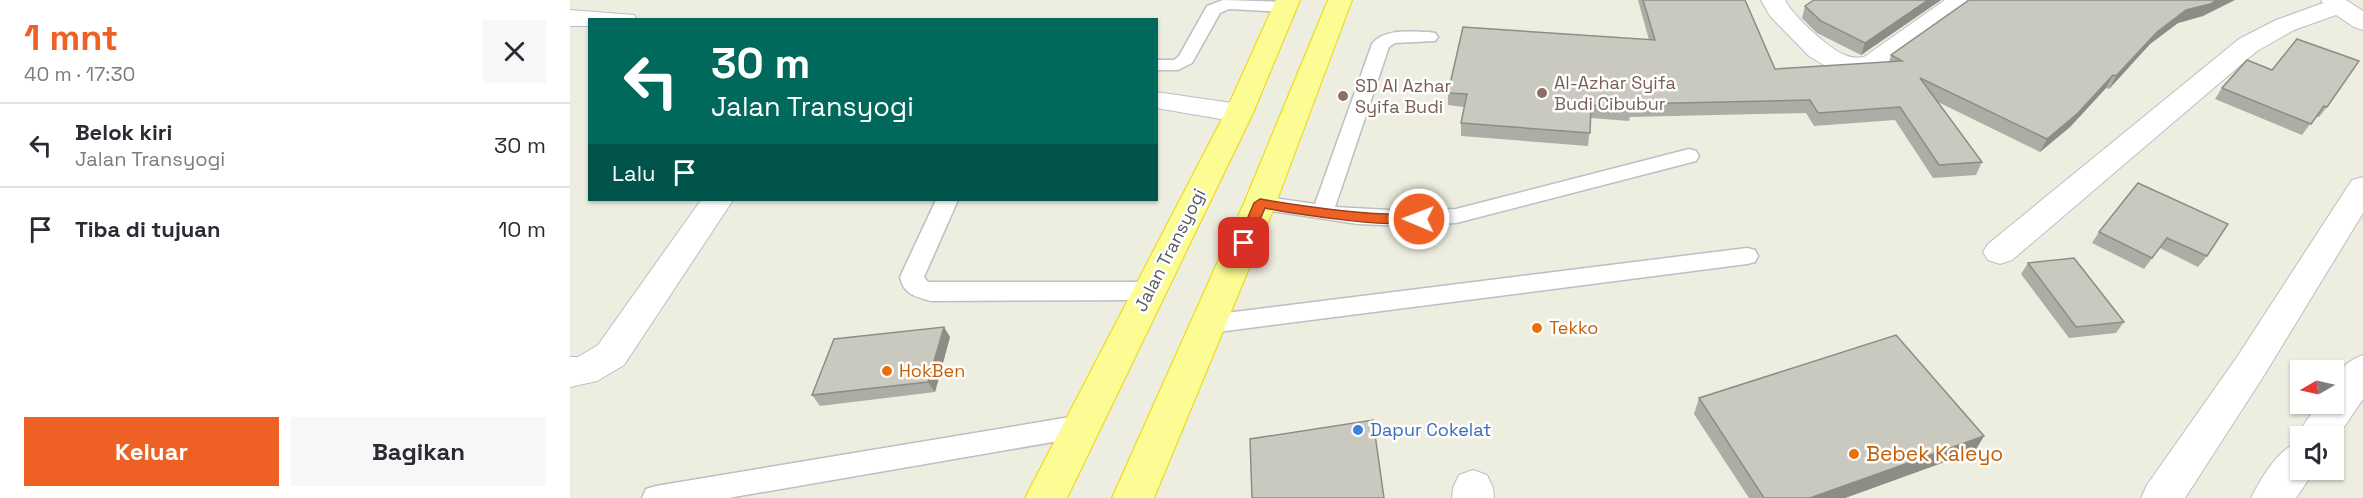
<!DOCTYPE html>
<html lang="id">
<meta charset="utf-8">
<style>
:root{--surface:#fff;--page:#f7f7f7;--text:#2b2b33;--muted:#7c7c81;--line:#e1e1e2;--accent:#ef6024}
body{margin:0;font-family:"Space Grotesk",sans-serif;background:var(--page);color:var(--text);height:100vh;display:flex;flex-direction:column;font-size:22px;white-space:nowrap}
*{box-sizing:border-box;margin:0}
p{font-size:20px;color:var(--muted)}
.icon{flex:none;width:33px;height:33px;fill:none;stroke:currentColor;stroke-width:2;stroke-linecap:round;stroke-linejoin:round}
.map{position:relative;flex:1;overflow:hidden}
.drawer{display:flex;flex-direction:column;background:var(--surface);width:570px}
.drawer>*{flex:none}
.banner{position:absolute;left:18px;top:18px;width:570px;height:183px;border-radius:0px;box-shadow:0 2px 4px #0004;background:#00695c;color:#fff;overflow:hidden}
.needle{width:39px;rotate:261deg}
.tools{position:absolute;left:1720px;top:360px;display:grid;gap:12px}
.tools a{display:grid;place-items:center;width:54px;height:54px;border-radius:0px;background:var(--surface);box-shadow:0 2px 4px #0004;font-size:30px}
.pin{position:absolute;display:grid;place-items:center;width:51px;height:51px;color:#fff;margin:-26px;border-radius:12px;box-shadow:0 3px 9px #0006}
.me{position:absolute;width:66px;margin:-33px;rotate:271deg;stroke-linejoin:round;filter:drop-shadow(0 0 4px #0008)}
.turn{display:flex;align-items:center;gap:21px;height:126px;padding:0 24px;font-size:27px}
.turn .icon{width:78px;height:78px;stroke-width:2.5}
.turn b{display:block;font-size:42px;line-height:51px}
.then{display:flex;align-items:center;height:57px;padding:0 24px;background:#0003;gap:12px;font-size:22px}
.round{display:grid;place-items:center;flex:none;width:63px;height:63px;border-radius:0px;background:var(--page)}
.headline{display:flex;align-items:center;justify-content:space-between;height:102px;padding:0 24px}
h1{font-size:36px;font-weight:600;line-height:45px;color:var(--accent)}
.action{display:flex;gap:12px;margin-top:auto;padding:12px 24px}
.action a{flex:1;height:69px;border-radius:0px;background:var(--accent);color:#fff;font-size:24px;font-weight:600;line-height:69px;text-align:center}
.action a+a{background:var(--page);color:var(--text)}
ul{padding:0;list-style:none}
li{display:flex;align-items:center;gap:18px;height:84px;padding:0 24px;border-top:2px solid var(--line)}
li div{flex:1}
li b{display:block;font-size:22px}
li em{font-style:normal}
main{display:flex;flex:1;min-height:0}
.map>svg:first-child{display:block}
.lines{fill:none;stroke-linecap:round;stroke-linejoin:round}
.service-casing{stroke:#bdbec5;stroke-width:3}
.minor-casing{stroke:#bdbec5;stroke-width:2}
.trunk-casing{stroke:#edd700;stroke-width:2}
.service{fill:#fff;fill-rule:evenodd}
.minor{fill:#fff;fill-rule:evenodd}
.trunk{fill:#fcfc94;fill-rule:evenodd}
.wall{fill:#aeada5}
.shaded-wall{fill:#8d8d86}
.building{fill:#cac9c0;stroke:#8d8d86;stroke-width:1.5}
.route{fill:#ef6024;stroke:#9b3e17;stroke-width:1.5}
.education-dot{fill:#8d6e63;stroke:#fff;stroke-width:2}
.food-dot{fill:#e8710a;stroke:#fff;stroke-width:2}
.shop-dot{fill:#3f7fe0;stroke:#fff;stroke-width:2}
.labels{text-anchor:middle;stroke-width:5;stroke-linejoin:round;paint-order:stroke}
.education-label{font-size:18px;fill:#785e54;stroke:#fff;text-anchor:start}
.street-label{font-size:18px;fill:#595b62;stroke:#fff}
.food-label{font-size:18px;fill:#c56008;stroke:#fff;text-anchor:start}
.shop-label{font-size:18px;fill:#366cbe;stroke:#fff;text-anchor:start}
.near-food-label{font-size:21px;fill:#c56008;stroke:#fff;text-anchor:start}
</style>
<main>
<section class="drawer">
<div class="headline"><div><h1>1 mnt</h1><p>40 m · 17:30</p></div><a class="round"><svg class="icon" aria-label="close" viewBox="0 0 24 24"><path d="M6 6l12 12M18 6L6 18"/></svg></a></div>
<ul>
<li><svg class="icon" aria-label="left" viewBox="0 0 24 24"><path d="M17 20v-9H6M10 6l-5 5 5 5"/></svg><div><b>Belok kiri</b><p>Jalan Transyogi</p></div><em>30 m</em></li>
<li><svg class="icon" aria-label="arrive" viewBox="0 0 24 24"><path d="M6 21V4h12l-3 4 3 4H6"/></svg><div><b>Tiba di tujuan</b></div><em>10 m</em></li>
</ul>
<div class="action"><a>Keluar</a><a>Bagikan</a></div>
</section>
<div class="map">
<svg width="1793" height="498" viewBox="0 0 1793 498">
<rect width="100%" height="100%" fill="#edede0"/>
<g class="lines">
<defs>
<path id="service" d="M 653,0 L 715,2 L 721,3 L 723,7 L 721,11 L 715,12 L 659,9 L 650,13 L 622,63 L 608,70 L 586,70 L 586,60 L 604,60 L 609,56 L 637,6 Z
M 859,32 L 865,33 L 868,37 L 865,41 L 825,43 L 819,47 L 765,207 L 837,211 L 886,209 L 1119,149 L 1126,151 L 1129,156 L 1126,161 L 886,223 L 837,226 L 788,224 L 682,208 L 679,203 L 682,198 L 690,196 L 745,204 L 802,44 C 814,28 841,32 859,32 Z
M 366,200 L 388,200 L 354,277 L 358,282 L 580,282 L 588,285 L 592,291 L 588,297 L 580,300 L 361,301 C 346,297 333,294 330,277 Z
M 1177,248 L 1185,250 L 1188,256 L 1185,262 L 1177,264 L 640,333 L 631,331 L 628,324 L 631,317 L 640,315 Z
M 512,415 L 521,418 L 525,426 L 521,434 L 512,437 L 158,498 L 72,498 L 76,489 L 86,486 Z"/>
<path id="minor" d="M 1191,0 L 1215,0 C 1222,15 1259,49 1275,55 C 1281,58 1287,58 1294,57 L 1375,0 L 1403,0 L 1400,5 L 1310,70 L 1288,74 L 1257,67 L 1239,56 L 1200,16 Z
M 1751,0 L 1776,0 L 1793,11 L 1793,30 L 1784,27 L 1766,15 L 1724,30 L 1687,51 L 1442,260 L 1430,264 L 1418,260 L 1413,252 L 1418,244 L 1669,39 L 1706,20 L 1753,3 Z
M 0,10 L 64,15 L 67,20 L 20,20 L 20,26 L 0,26 Z
M 586,92 L 669,104 L 679,107 L 683,113 L 679,119 L 669,122 L 586,108 Z
M 1793,177 L 1793,213 L 1693,377 L 1615,498 L 1571,498 L 1577,485 L 1667,357 L 1782,180 Z
M 131,200 L 163,200 L 54,365 L 27,381 L 0,387 L 0,357 L 8,357 L 28,345 Z
M 1793,355 L 1793,399 L 1764,442 L 1764,436 L 1731,436 L 1731,470 L 1745,470 L 1726,498 L 1681,498 C 1691,478 1708,449 1729,442 L 1726,436 L 1748,404 L 1764,404 C 1764,379 1768,364 1793,355 Z
M 903,470 L 917,475 L 923,488 L 924,498 L 882,498 L 883,488 L 889,475 Z"/>
<path id="trunk" d="M 706,0 L 730,0 L 683,113 L 497,498 L 455,498 L 655,113 Z
M 758,0 L 782,0 L 706,203 L 584,498 L 542,498 L 674,203 Z"/>
</defs>
<use href="#service" class="service-casing"/>
<use href="#minor" class="minor-casing"/>
<use href="#trunk" class="trunk-casing"/>
<use href="#service" class="service"/>
<use href="#minor" class="minor"/>
<use href="#trunk" class="trunk"/>
</g>
<path class="wall" d="M 1068,0 L 1175,0 L 1205,69 L 1319,62 L 1321,55 L 1633,16 L 1608,23 L 1580,44 L 1539,89 L 1536,88 L 1500,127 L 1470,152 L 1368,102 L 1412,162 L 1406,175 L 1363,178 L 1325,120 L 1244,126 L 1236,113 L 1060,117 L 1059,121 L 1021,118 L 1018,146 L 891,136 L 891,123 L 894,107 L 878,105 L 878,93 L 1079,40 Z
M 1371,0 L 1291,55 L 1247,33 L 1232,18 L 1235,6 Z
M 1702,70 L 1757,107 L 1749,117 L 1746,116 L 1732,135 L 1645,99 L 1652,88 Z
M 1568,183 L 1637,256 L 1628,267 L 1590,248 L 1574,269 L 1522,243 L 1529,232 Z
M 1458,263 L 1554,322 L 1546,333 L 1499,338 L 1451,274 Z
M 380,337 L 365,392 L 250,406 L 242,395 Z
M 1129,398 L 1414,436 L 1405,451 L 1275,498 L 1179,498 L 1124,414 Z"/>
<path class="shaded-wall" d="M 1358,0 L 1371,0 L 1291,55 L 1295,43 Z
M 1648,0 L 1665,0 L 1633,16 L 1608,23 L 1580,44 L 1539,89 L 1546,76 L 1587,32 L 1616,10 Z
M 1543,75 L 1536,88 L 1500,127 L 1470,152 L 1477,139 Z
M 374,327 L 380,337 L 365,392 L 358,382 Z
M 1414,436 L 1405,451 L 1275,498 L 1240,498 Z"/>
<path class="building" d="M 1073,0 L 1175,0 L 1205,69 L 1332,61 L 1321,55 L 1399,0 L 1648,0 L 1640,4 L 1616,10 L 1587,32 L 1546,76 L 1543,75 L 1507,114 L 1477,139 L 1350,78 L 1412,162 L 1369,165 L 1330,107 L 1248,113 L 1240,100 L 1061,104 L 1061,108 L 1021,105 L 1020,133 L 891,123 L 897,94 L 878,93 L 893,27 L 1085,40 Z
M 1244,0 L 1358,0 L 1295,43 L 1251,21 L 1235,6 Z
M 1727,39 L 1789,61 L 1757,107 L 1754,106 L 1741,124 L 1652,88 L 1677,60 L 1702,70 Z
M 1568,183 L 1658,224 L 1637,256 L 1597,238 L 1582,258 L 1529,232 Z
M 1504,258 L 1554,322 L 1506,327 L 1458,263 Z
M 374,327 L 358,382 L 242,395 L 264,339 Z
M 1326,335 L 1414,436 L 1240,498 L 1194,498 L 1129,398 Z
M 803,420 L 814,498 L 682,498 L 680,439 Z"/>
<path class="route" d="M 690,199 C 732,206 774,212 816,214 C 827,215 849,211 856,219 C 845,233 717,213 695,208 L 678,247 L 669,247 L 667,243 L 684,203 Z"/>
<g class="education-dot">
<circle cx="972" cy="93" r="6"/>
<circle cx="773" cy="96" r="6"/>
</g>
<g class="food-dot">
<circle cx="967" cy="328" r="6"/>
<circle cx="317" cy="371" r="6"/>
<circle cx="1284" cy="454" r="6"/>
</g>
<circle class="shop-dot" cx="788" cy="430" r="6"/>
<g class="labels">
<g class="education-label">
<text x="984" y="89">Al-Azhar Syifa<tspan x="984" dy="21">Budi Cibubur</tspan></text>
<text x="785" y="92">SD Al Azhar<tspan x="785" dy="21">Syifa Budi</tspan></text>
</g>
<g class="street-label">
<text transform="translate(600 250) rotate(-63)" y="6">Jalan Transyogi</text>
</g>
<g class="food-label">
<text x="979" y="334">Tekko</text>
<text x="329" y="377">HokBen</text>
</g>
<g class="shop-label">
<text x="800" y="436">Dapur Cokelat</text>
</g>
<g class="near-food-label">
<text x="1296" y="461">Bebek Kaleyo</text>
</g>
</g>
</svg>
<div class="tools">
<a><svg class="needle" viewBox="-14 -14 28 28"><path d="M0-13l5 13h-10z" fill="#e53935"/><path d="M0 13l5-13h-10z" fill="#7c7c81"/></svg></a>
<a><svg class="icon" aria-label="sound" viewBox="0 0 24 24"><path d="M4 9h4l5-4v14l-5-4H4zM17 9q2 3 0 6"/></svg></a>
</div>
<div class="pin" style="left:674px;top:243px;background:#d93025"><svg class="icon" aria-label="arrive" viewBox="0 0 24 24"><path d="M6 21V4h12l-3 4 3 4H6"/></svg></div>
<svg class="me" style="left:849px;top:219px" viewBox="-20 -20 40 40"><circle r="17" fill="#ef6024" stroke="#fff" stroke-width="3"/><path d="M0-11L8 9 0 5-8 9z" fill="#fff"/></svg>
<div class="banner">
<div class="turn"><svg class="icon" aria-label="left" viewBox="0 0 24 24"><path d="M17 20v-9H6M10 6l-5 5 5 5"/></svg><div><b>30 m</b>Jalan Transyogi</div></div>
<div class="then">Lalu<svg class="icon" aria-label="arrive" viewBox="0 0 24 24"><path d="M6 21V4h12l-3 4 3 4H6"/></svg></div>
</div>
</div>
</main>
